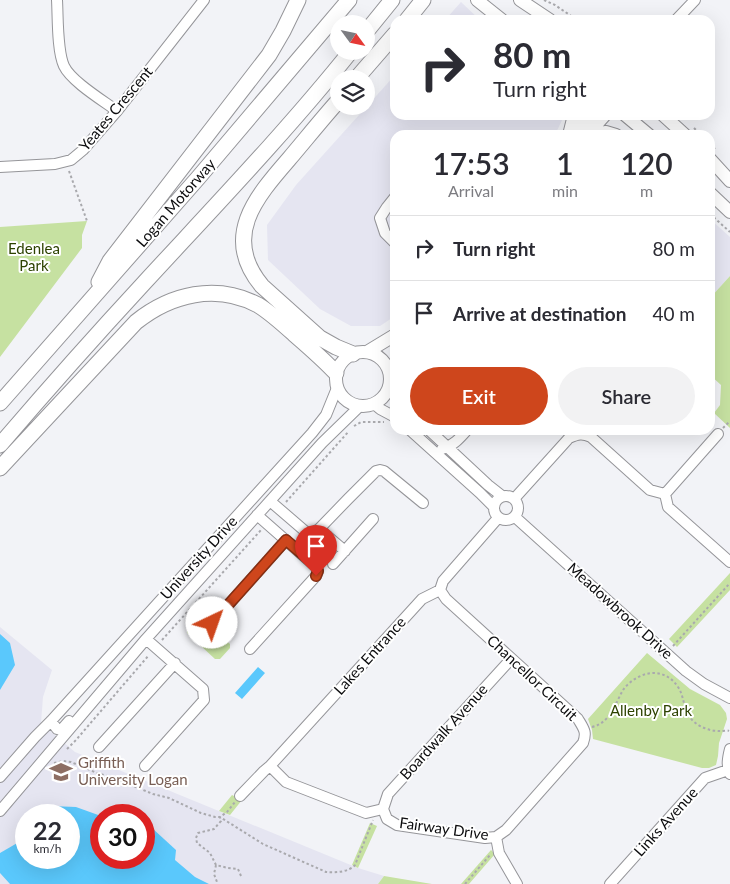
<!DOCTYPE html>
<style>
:root{--surface:#fff;--page:#f2f2f3;--text:#2b2b33;--muted:#7c7c81;--line:#e1e1e2;--accent:#ce461c}
body{margin:0;font-family:Lato,sans-serif;background:var(--page);color:var(--text);height:100vh;display:flex;flex-direction:column;font-size:19px;white-space:nowrap}
*{box-sizing:border-box;margin:0}
p{font-size:16px;color:var(--muted)}
.icon{flex:none;width:28px;height:28px;fill:none;stroke:currentColor;stroke-width:2;stroke-linecap:round;stroke-linejoin:round}
.map{position:relative;flex:1;overflow:hidden}
.details{position:absolute;left:390px;top:130px;width:325px;height:305px;display:flex;flex-direction:column;background:var(--surface);border-radius:15px;box-shadow:0 5px 20px #0002}
.details>*{flex:none}
.hud{position:absolute;left:390px;top:15px;width:325px;height:105px;border-radius:15px;box-shadow:0 5px 20px #0002;background:#fff;color:var(--text);overflow:hidden}
.needle{width:32px;rotate:123deg}
.tools{position:absolute;left:330px;top:15px;display:grid;gap:10px}
.tools a{display:grid;place-items:center;width:45px;height:45px;border-radius:50%;background:var(--surface);box-shadow:0 5px 20px #0002;font-size:25px}
.speed{position:absolute;left:15px;top:804px;display:flex;gap:10px;font-size:25px;font-weight:700;text-align:center}
.speed>*{display:grid;place-content:center;width:65px;height:65px;border-radius:50%;background:var(--surface);box-shadow:0 5px 20px #0002;line-height:1}
.speed small{font-size:12px;font-weight:400}
.speed .limit{border:8px solid #d22;background:#fff;color:#111}
.pin{position:absolute;display:grid;place-items:center;width:42px;height:42px;color:#fff;margin:-51px -21px;border-radius:50% 50% 50% 0;rotate:-45deg;box-shadow:0 0 5px #0007}
.pin .icon{rotate:45deg}
.me{position:absolute;width:55px;margin:-28px;rotate:42deg;stroke-linejoin:round;filter:drop-shadow(0 0 4px #0008)}
.turn{display:flex;align-items:center;gap:18px;height:105px;padding:0 20px;font-size:22px}
.turn .icon{width:65px;height:65px;stroke-width:2.5}
.turn b{display:block;font-size:35px;line-height:42px}
.eta{display:flex;justify-content:space-evenly;align-items:center;height:85px;text-align:center}
.eta b{font-size:30px;font-weight:600;line-height:35px}
.button{display:flex;gap:10px;margin-top:auto;padding:10px 20px}
.button a{flex:1;height:58px;border-radius:30px;background:var(--accent);color:#fff;font-size:20px;font-weight:600;line-height:58px;text-align:center}
.button a+a{background:var(--page);color:var(--text)}
ul{padding:0;list-style:none}
li{display:flex;align-items:center;gap:15px;height:65px;padding:0 20px;border-top:1px solid var(--line)}
li div{flex:1}
li b{display:block;font-size:19px}
li em{font-style:normal}
.map>svg:first-child{display:block}
.built{fill:#e5e5f1;fill-rule:evenodd}
.green{fill:#c6e1a1}
.water{fill:#5ac8fc}
.lines{fill:none;stroke-linecap:round;stroke-linejoin:round}
.minor-casing{stroke:#959599;stroke-width:12}
.major-casing{stroke:#959599;stroke-width:14}
.highway-casing{stroke:#959599;stroke-width:17}
.path{stroke:#a9a9ad;stroke-width:2;stroke-dasharray:2.5 2.5;stroke-linecap:butt}
.minor{stroke:#fff;stroke-width:10}
.major{stroke:#fff;stroke-width:12}
.highway{stroke:#fff;stroke-width:15}
.route-casing{stroke:#862e12;stroke-width:12}
.route{stroke:#ce461c;stroke-width:9}
.labels{text-anchor:middle;stroke-width:4;stroke-linejoin:round;paint-order:stroke}
.street-label{font-size:15px;fill:#0c0c0e;stroke:#fff}
.park-label{font-size:15px;fill:#2d4200;stroke:#fff}
.education-label{font-size:15px;fill:#785e54;stroke:#fff;text-anchor:start}
</style>
<div class="map">
<svg width="730" height="884" viewBox="0 0 730 884">
<rect width="100%" height="100%" fill="#f2f3f7"/>
<path class="built" d="M 461,2 L 480,20 L 445,20 Z
M 395,75 L 395,115 L 563,115 L 563,118 L 555,135 L 395,135 L 395,316 L 380,326 L 351,326 L 320,309 L 268,260 L 267,225 L 296,185 Z
M 710,219 L 730,237 L 730,276 L 710,298 Z
M 0,627 L 52,670 L 43,697 L 41,723 L 75,752 L 358,868 L 384,876 L 378,884 L 0,884 ZM 26,815 L 69,815 L 69,858 L 26,858 ZM 101,815 L 144,815 L 144,858 L 101,858 Z"/>
<path class="green" d="M 87,221 L 82,235 L 82,248 L 0,357 L 0,227 Z
M 730,276 L 730,428 L 714,413 L 720,405 L 721,385 L 710,375 L 710,298 Z
M 730,573 L 730,590 L 677,647 L 669,639 Z
M 197,618 L 201,618 L 230,644 L 230,648 L 220,659 L 215,659 L 187,633 L 187,629 Z
M 647,653 L 690,689 L 720,705 L 726,713 L 727,719 L 719,743 L 718,756 L 716,765 L 709,768 L 702,768 L 593,739 L 592,730 L 588,719 Z
M 232,795 L 242,800 L 230,815 L 219,811 Z
M 370,823 L 377,826 L 358,868 L 352,865 Z
M 491,850 L 495,854 L 469,884 L 461,884 Z
M 384,876 L 432,884 L 378,884 Z"/>
<path class="water" d="M 0,634 L 10,643 L 15,665 L 0,690 Z
M 258,667 L 265,673 L 242,699 L 235,693 Z
M 51,806 L 76,807 L 101,816 L 101,858 L 144,858 L 144,826 L 152,828 L 176,850 L 175,860 L 195,877 L 209,884 L 10,884 L 0,873 L 0,853 L 19,842 L 26,833 L 26,858 L 69,858 L 69,815 L 41,815 Z"/>
<g class="lines">
<defs>
<path id="minor" d="M 57,0 C 58,17 57,51 64,66 C 71,81 102,100 117,111
M 676,20 L 695,0
M 0,167 L 55,164 L 71,160 L 83,150 L 117,111 L 204,0
M 395,197 L 387,207 L 380,218 L 385,233 L 395,243
M 389,386 L 395,395
M 374,404 L 380,409 L 395,417
M 410,430 L 480,493 L 493,506
M 429,430 L 488,485 L 502,496
M 442,449 C 453,446 460,438 467,430
M 665,494 L 718,434
M494 508a12 12 0 1 1 24 0a12 12 0 1 1-24 0Z
M 514,499 L 569,438 C 578,434 582,433 591,437 L 650,490 L 665,494 L 668,507 L 730,562
M 270,501 L 306,532 L 312,533 L 319,529 L 348,499 L 376,471 L 380,470 L 384,471 L 423,503
M 515,517 L 686,671 L 704,684 L 730,698
M 319,529 L 345,551
M 333,564 L 373,519
M 440,590 L 446,599 L 578,719 C 584,729 587,732 583,743 L 506,830 L 496,837
M 212,623 L 286,540
M 250,649 L 316,576 L 318,571 L 315,566 L 257,515
M 51,721 L 57,729 L 61,730 L 69,721
M 99,747 L 175,663
M 145,766 L 204,700 L 203,689 L 146,639
M 270,766 L 286,782 L 366,813 L 383,809
M 730,774 C 726,766 728,757 730,749
M 0,777 L 35,737 L 51,721 L 312,433 L 326,415 L 337,388
M 240,796 L 264,771 L 270,766 L 422,599 L 440,590 L 443,581 L 498,518
M 383,809 L 388,794 L 511,659
M 383,809 L 387,819 L 397,825 L 485,838 L 496,837
M 0,811 L 146,639 L 322,443 L 360,406
M 496,837 L 499,853 L 517,884
M 610,884 L 705,778 L 728,770"/>
<path id="major" d="M 477,0 L 502,20
M 520,0 L 550,20
M 625,115 L 649,135
M 663,115 L 685,135
M 569,135 L 574,115
M 571,135 L 589,115
M 587,135 L 605,115
M 588,135 L 606,132 L 616,135
M 710,159 L 730,181
M 710,193 L 730,212
M336 379a27 27 0 1 1 54 0a27 27 0 1 1-54 0Z
M 367,352 L 395,335"/>
<path id="highway" d="M 407,20 L 423,0
M 366,32 L 392,0
M 356,79 L 395,34
M 339,100 C 322,119 306,139 289,159 C 256,197 221,237 262,286 L 320,338 L 336,347 L 353,354
M 99,282 L 110,261 L 269,55 L 283,31 L 298,0
M 0,403 L 198,178 L 349,0
M 0,445 C 47,390 95,336 144,283 C 214,207 286,132 351,51
M 0,468 L 136,322 C 171,294 216,283 258,305 C 271,313 283,324 294,334 C 309,347 323,359 336,373"/>
</defs>
<use href="#minor" class="minor-casing"/>
<use href="#major" class="major-casing"/>
<use href="#highway" class="highway-casing"/>
<path class="path" d="M 544,0 L 555,5 L 577,20
M 694,128 L 701,135
M 710,144 L 715,149
M 69,171 L 87,221
M 710,214 L 730,232
M 354,426 L 361,422 L 384,422
M 723,428 L 730,421
M 286,502 L 349,431
M 162,640 L 261,530
M 673,646 L 730,583
M 592,727 C 610,723 615,704 623,690 C 630,680 644,672 656,673 C 665,674 673,679 678,687 C 683,694 683,703 687,712 C 692,725 709,732 722,731 C 724,731 727,730 729,731
M 67,749 L 76,740 L 149,655
M 54,763 L 63,761 L 71,762 L 97,773 L 114,778 L 153,794 L 169,798 L 201,813 L 215,817 L 220,817 L 227,812 L 235,802
M 216,865 L 214,874 L 217,882
M 241,876 L 238,869 L 228,868 L 216,865 L 210,853 L 201,846 L 197,843 L 196,838 L 198,833 L 214,829 L 221,821 L 220,817 L 263,844 L 326,872 C 335,873 349,872 355,865 L 373,820
M 465,884 L 490,855"/>
<use href="#minor" class="minor"/>
<use href="#major" class="major"/>
<use href="#highway" class="highway"/>
</g>
<g class="lines">
<defs>
<path id="route" d="M 212,623 L 286,540 L 316,566 L 318,571 L 316,576"/>
</defs>
<use href="#route" class="route-casing"/>
<use href="#route" class="route"/>
</g>
<defs>
<symbol id="university-bare" viewBox="-9 -9 18 18"><path d="M0-5L7-2L0 1L-7-2ZM-4 1L0 2.5L4 1V4Q0 6-4 4Z" fill="#8d6e63" stroke="#fff" stroke-width="2.5" paint-order="stroke"/></symbol>
</defs>
<g fill-rule="evenodd">
<use href="#university-bare" x="45" y="756" width="32" height="32"/>
</g>
<g class="labels">
<g class="street-label">
<text transform="translate(116 109) rotate(-50)" y="5">Yeates Crescent</text>
<text transform="translate(176 203) rotate(-49)" y="5">Logan Motorway</text>
<text transform="translate(199 558) rotate(-48)" y="5">University Drive</text>
<text transform="translate(620 611) rotate(42)" y="5">Meadowbrook Drive</text>
<text transform="translate(370 656) rotate(-48)" y="5">Lakes Entrance</text>
<text transform="translate(532 678) rotate(43)" y="5">Chancellor Circuit</text>
<text transform="translate(444 732) rotate(-48)" y="5">Boardwalk Avenue</text>
<text transform="translate(666 822) rotate(-48)" y="5">Links Avenue</text>
<text transform="translate(444 829) rotate(8)" y="5">Fairway Drive</text>
</g>
<g class="park-label">
<text x="34" y="254">Edenlea<tspan x="34" dy="17">Park</tspan></text>
<text x="651" y="716">Allenby Park</text>
</g>
<g class="education-label">
<text x="78" y="768">Griffith<tspan x="78" dy="17">University Logan</tspan></text>
</g>
</g>
</svg>
<div class="tools">
<a><svg class="needle" viewBox="-14 -14 28 28"><path d="M0-13l5 13h-10z" fill="#e53935"/><path d="M0 13l5-13h-10z" fill="#7c7c81"/></svg></a>
<a><svg class="icon" aria-label="layers" viewBox="0 0 24 24"><path d="M12 4l9 5-9 5-9-5zM3 14l9 5 9-5"/></svg></a>
</div>
<div class="speed"><div>22<small>km/h</small></div><div class="limit">30</div></div>
<div class="pin" style="left:316px;top:576px;background:#d93025"><svg class="icon" aria-label="arrive" viewBox="0 0 24 24"><path d="M6 21V4h12l-3 4 3 4H6"/></svg></div>
<svg class="me" style="left:212px;top:623px" viewBox="-20 -20 40 40"><circle r="19" fill="#fff"/><path d="M0-13L10 11 0 6-10 11z" fill="#ce461c"/></svg>
<div class="hud">
<div class="turn"><svg class="icon" aria-label="right" viewBox="0 0 24 24"><path d="M7 20v-9h11M14 6l5 5-5 5"/></svg><div><b>80 m</b>Turn right</div></div>
</div>
<section class="details">
<div class="eta">
<div><b>17:53</b><p>Arrival</p></div>
<div><b>1</b><p>min</p></div>
<div><b>120</b><p>m</p></div>
</div>
<ul>
<li><svg class="icon" aria-label="right" viewBox="0 0 24 24"><path d="M7 20v-9h11M14 6l5 5-5 5"/></svg><div><b>Turn right</b></div><em>80 m</em></li>
<li><svg class="icon" aria-label="arrive" viewBox="0 0 24 24"><path d="M6 21V4h12l-3 4 3 4H6"/></svg><div><b>Arrive at destination</b></div><em>40 m</em></li>
</ul>
<div class="button"><a>Exit</a><a>Share</a></div>
</section>
</div>
